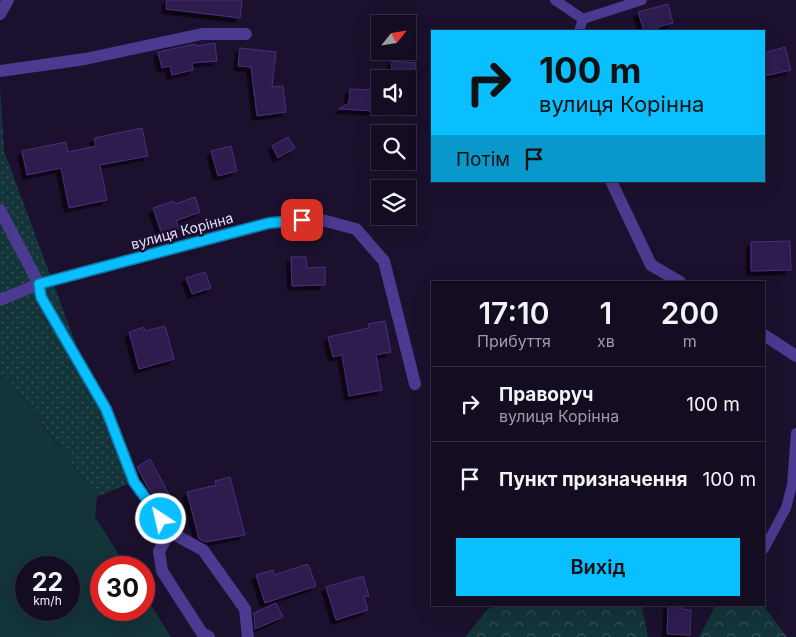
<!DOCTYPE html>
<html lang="uk">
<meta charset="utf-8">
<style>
:root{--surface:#140d22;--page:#211b2f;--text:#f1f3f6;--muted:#9d9ca5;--line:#332d40;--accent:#0abfff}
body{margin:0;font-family:Inter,sans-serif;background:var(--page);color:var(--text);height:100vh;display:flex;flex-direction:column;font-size:19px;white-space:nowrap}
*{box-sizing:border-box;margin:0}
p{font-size:16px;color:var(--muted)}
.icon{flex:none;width:28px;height:28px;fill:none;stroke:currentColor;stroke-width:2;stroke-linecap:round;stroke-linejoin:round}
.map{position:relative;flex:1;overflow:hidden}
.panel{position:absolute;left:431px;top:281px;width:334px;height:325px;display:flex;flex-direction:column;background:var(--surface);border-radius:0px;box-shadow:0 5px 20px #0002,0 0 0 1px var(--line)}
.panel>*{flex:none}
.guide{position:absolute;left:431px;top:30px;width:334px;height:152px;border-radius:0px;box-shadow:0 5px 20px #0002,0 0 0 1px var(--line);background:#0abfff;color:#111;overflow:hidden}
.needle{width:32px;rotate:60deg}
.controls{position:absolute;left:371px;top:15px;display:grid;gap:10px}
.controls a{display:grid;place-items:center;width:45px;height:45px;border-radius:0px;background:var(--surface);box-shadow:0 5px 20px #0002,0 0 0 1px var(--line);font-size:25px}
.speed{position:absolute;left:15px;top:556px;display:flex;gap:10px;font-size:25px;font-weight:700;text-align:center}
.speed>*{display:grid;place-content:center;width:65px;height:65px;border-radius:50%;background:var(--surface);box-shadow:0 5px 20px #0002,0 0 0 1px var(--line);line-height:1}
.speed small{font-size:12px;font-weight:400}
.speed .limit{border:8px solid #d22;background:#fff;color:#111}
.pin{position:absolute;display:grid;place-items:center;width:42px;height:42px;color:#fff;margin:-21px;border-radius:10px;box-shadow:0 2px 8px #0006}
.me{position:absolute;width:55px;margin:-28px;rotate:325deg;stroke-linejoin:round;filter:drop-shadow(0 0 4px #0008)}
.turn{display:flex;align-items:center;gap:18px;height:105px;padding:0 25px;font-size:22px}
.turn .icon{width:65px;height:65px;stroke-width:2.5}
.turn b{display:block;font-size:35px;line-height:42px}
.then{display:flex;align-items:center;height:48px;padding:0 25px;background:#0003;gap:10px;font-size:19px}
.eta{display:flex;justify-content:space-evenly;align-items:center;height:85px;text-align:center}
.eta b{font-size:30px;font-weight:600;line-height:35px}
.cta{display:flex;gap:10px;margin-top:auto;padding:10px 25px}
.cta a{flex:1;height:58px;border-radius:0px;background:var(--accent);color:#111;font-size:20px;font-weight:600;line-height:58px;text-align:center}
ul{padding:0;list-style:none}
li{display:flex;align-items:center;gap:15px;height:75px;padding:0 25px;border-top:1px solid var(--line)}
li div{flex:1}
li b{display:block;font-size:19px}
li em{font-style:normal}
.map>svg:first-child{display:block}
.grass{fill:url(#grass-dots)}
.forest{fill:url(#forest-crowns)}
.green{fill:#133439;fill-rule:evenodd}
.building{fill:#2f1c50;stroke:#4a2d7d;filter:url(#shadow)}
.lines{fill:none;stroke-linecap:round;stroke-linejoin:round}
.lane{stroke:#4b3a8f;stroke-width:10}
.street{stroke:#4b3a8f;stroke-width:12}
.route-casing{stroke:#067ca6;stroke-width:12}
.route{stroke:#0abfff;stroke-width:9}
.labels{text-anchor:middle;stroke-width:5;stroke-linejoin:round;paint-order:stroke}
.street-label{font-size:14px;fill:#e7deff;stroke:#1b112e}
</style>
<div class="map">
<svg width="796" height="637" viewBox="0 0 796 637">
<defs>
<pattern id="grass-dots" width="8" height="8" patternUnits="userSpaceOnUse" patternTransform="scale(1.25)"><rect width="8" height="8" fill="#133439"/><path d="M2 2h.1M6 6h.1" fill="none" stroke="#355157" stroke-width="1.8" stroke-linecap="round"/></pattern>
<pattern id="forest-crowns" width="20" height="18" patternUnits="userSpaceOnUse" patternTransform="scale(1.25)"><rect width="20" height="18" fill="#133439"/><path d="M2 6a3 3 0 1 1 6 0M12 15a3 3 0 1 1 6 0" fill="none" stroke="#355157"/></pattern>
<filter id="shadow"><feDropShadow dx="-4.5" dy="4.5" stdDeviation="0" flood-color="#0009"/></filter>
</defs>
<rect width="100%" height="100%" fill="#1b112e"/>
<path class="grass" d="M 0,85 L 4,151 L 128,484 L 97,497 L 8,378 L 0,383 Z"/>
<path class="forest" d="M 500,605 L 637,605 L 642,607 L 648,637 L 465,637 L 488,609 Z
M 716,605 L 763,605 L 787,637 L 699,637 Z"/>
<path class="green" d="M 7,377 L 97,497 L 95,517 L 127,567 L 101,568 L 101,610 L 144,610 L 144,594 L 171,637 L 0,637 L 0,383 ZM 26,568 L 69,568 L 69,610 L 26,610 Z"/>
<path class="building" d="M 167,0 L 242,0 L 240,18 L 166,9 Z
M 668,4 L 673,23 L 658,27 L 659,31 L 644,31 L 638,12 Z
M 215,43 L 217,61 L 192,63 L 193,70 L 172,75 L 170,66 L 162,68 L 158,52 L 195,44 L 196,46 Z
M 785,47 L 791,70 L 764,76 L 764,53 Z
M 240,48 L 276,52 L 272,87 L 283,86 L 286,112 L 257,116 L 251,67 L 238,66 Z
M 392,61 L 416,63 L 415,79 L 391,77 Z
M 378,87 L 378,90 L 380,90 L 380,101 L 377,101 L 377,111 L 339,109 L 349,103 L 350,89 L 373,90 Z
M 142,128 L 148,156 L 100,165 L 107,200 L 69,208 L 61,168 L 27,175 L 22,151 L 66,142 L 68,152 L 96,146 L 94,138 Z
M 288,137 L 295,148 L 278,158 L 272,146 Z
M 231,146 L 237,171 L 218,176 L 211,151 Z
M 195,197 L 200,212 L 176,221 L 179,229 L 162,235 L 153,208 L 174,201 L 175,204 Z
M 790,241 L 791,270 L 751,271 L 751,242 Z
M 291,257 L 306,257 L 307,268 L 325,267 L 325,285 L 292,286 Z
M 205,272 L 211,288 L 192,294 L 186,278 Z
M 385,321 L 391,352 L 376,355 L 382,390 L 349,396 L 342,355 L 333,357 L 328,337 L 369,328 L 368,324 Z
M 165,326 L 174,359 L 139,369 L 129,332 L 144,327 L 145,331 Z
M 150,459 L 169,494 L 158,501 L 148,488 L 137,467 Z
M 230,477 L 245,535 L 206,542 L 199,539 L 187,492 L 216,485 L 215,481 Z
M 308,564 L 316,586 L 265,603 L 256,575 L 273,570 L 274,575 Z
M 363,576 L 369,596 L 364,597 L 368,610 L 336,620 L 326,587 Z
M 276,603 L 283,617 L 255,629 L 254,613 Z
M 668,605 L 682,605 L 682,609 L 691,610 L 690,635 L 667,634 Z"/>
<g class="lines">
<path class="lane" d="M 555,0 L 583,19
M 579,31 L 583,19 L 642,0
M 764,549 L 786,508 L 792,485 L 796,433"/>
<path class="street" d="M 0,14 L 8,0
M 0,71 L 85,59 L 202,34 L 246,34
M 611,181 L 651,265 L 680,282
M 0,210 L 39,284 L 41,297 L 106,409 L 134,482 L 170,532 L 203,550 L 245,609 L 248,637
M 0,300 L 39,284 L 269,223 L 318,219 L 356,229 L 384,261 L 415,384
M 764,335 L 796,356
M 170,532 L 159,551 L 162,571 L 202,633 L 209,637"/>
</g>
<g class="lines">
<defs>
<path id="route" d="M 161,519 L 134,482 L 106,409 L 41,297 L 39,284 L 269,223 L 302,220"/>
</defs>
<use href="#route" class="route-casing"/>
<use href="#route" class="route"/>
</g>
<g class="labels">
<g class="street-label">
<text transform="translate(182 231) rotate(-15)" y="5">вулиця Корінна</text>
</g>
</g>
</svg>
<div class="controls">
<a><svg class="needle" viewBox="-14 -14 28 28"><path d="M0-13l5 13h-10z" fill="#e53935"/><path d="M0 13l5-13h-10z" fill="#9d9ca5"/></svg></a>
<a><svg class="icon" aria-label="sound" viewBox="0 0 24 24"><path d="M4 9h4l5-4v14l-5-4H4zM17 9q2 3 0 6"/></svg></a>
<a><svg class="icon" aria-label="search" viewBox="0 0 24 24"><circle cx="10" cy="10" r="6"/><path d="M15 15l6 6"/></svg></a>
<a><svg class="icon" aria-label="layers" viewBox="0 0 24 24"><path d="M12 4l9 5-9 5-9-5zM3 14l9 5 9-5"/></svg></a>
</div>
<div class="speed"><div>22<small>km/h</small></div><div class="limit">30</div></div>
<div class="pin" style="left:302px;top:220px;background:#d93025"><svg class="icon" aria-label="arrive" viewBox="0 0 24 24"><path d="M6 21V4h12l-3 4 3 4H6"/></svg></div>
<svg class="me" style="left:161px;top:519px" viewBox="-20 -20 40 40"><circle r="17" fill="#0abfff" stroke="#fff" stroke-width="3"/><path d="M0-11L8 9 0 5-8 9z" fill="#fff"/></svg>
<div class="guide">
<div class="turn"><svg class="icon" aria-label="right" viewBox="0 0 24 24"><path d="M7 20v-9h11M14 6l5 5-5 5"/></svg><div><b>100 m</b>вулиця Корінна</div></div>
<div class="then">Потім<svg class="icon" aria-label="arrive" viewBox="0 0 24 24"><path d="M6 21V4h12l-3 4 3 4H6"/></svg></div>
</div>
<section class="panel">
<div class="eta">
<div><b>17:10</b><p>Прибуття</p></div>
<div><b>1</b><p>хв</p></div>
<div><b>200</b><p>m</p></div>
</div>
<ul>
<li><svg class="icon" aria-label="right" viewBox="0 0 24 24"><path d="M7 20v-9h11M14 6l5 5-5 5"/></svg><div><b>Праворуч</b><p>вулиця Корінна</p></div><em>100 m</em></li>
<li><svg class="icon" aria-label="arrive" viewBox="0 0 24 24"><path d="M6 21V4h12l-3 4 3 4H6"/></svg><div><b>Пункт призначення</b></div><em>100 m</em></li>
</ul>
<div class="cta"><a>Вихід</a></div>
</section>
</div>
